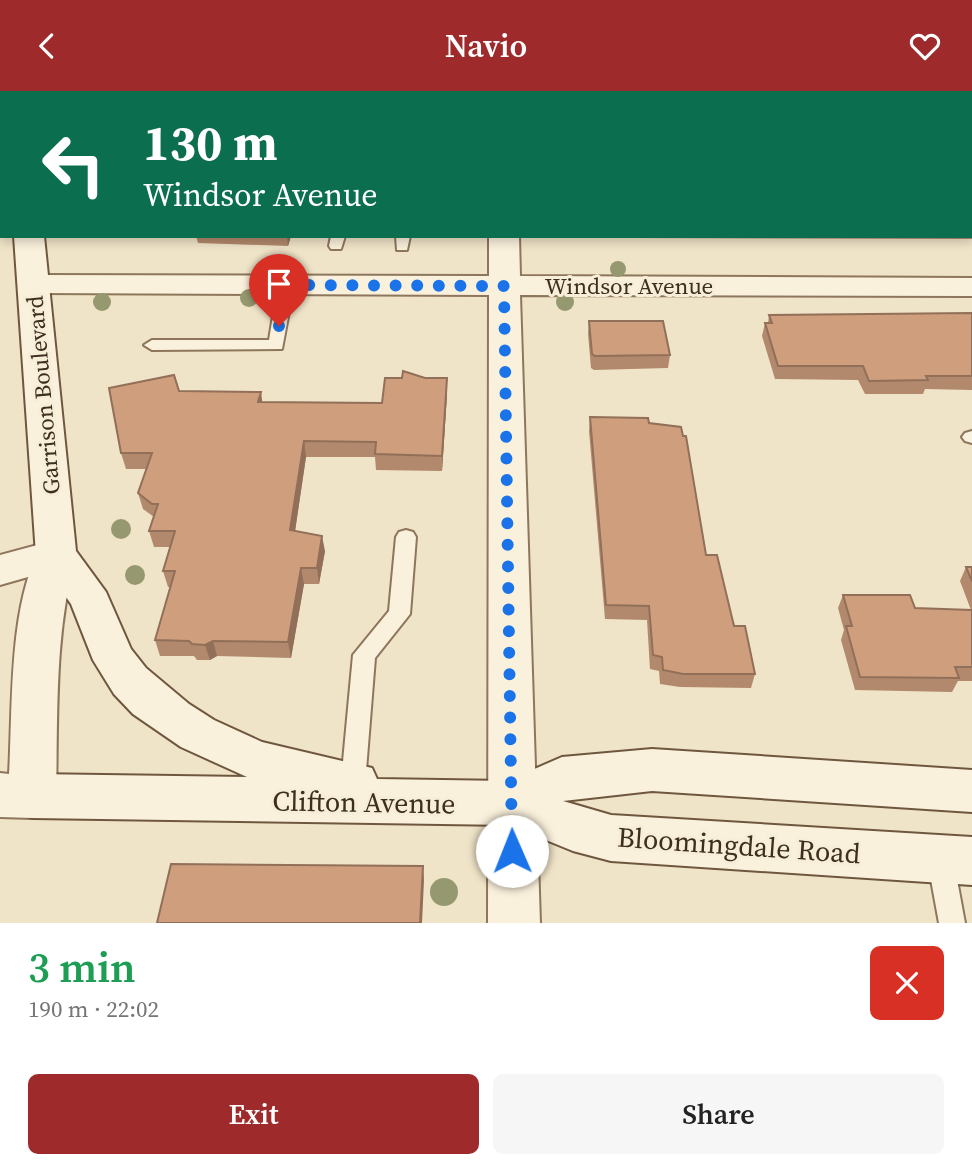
<!DOCTYPE html>
<meta charset="utf-8">
<style>
:root{--surface:#fff;--page:#f6f6f6;--text:#222;--muted:#767676;--accent:#9e2a2b}
body{margin:0;font-family:"Source Serif 4",serif;background:var(--page);color:var(--text);height:100vh;display:flex;flex-direction:column;font-size:26px;white-space:nowrap}
*{box-sizing:border-box;margin:0}
p{font-size:23px;color:var(--muted)}
.icon{flex:none;width:38px;height:38px;fill:none;stroke:currentColor;stroke-width:2;stroke-linecap:round;stroke-linejoin:round}
.map{position:relative;height:832px;overflow:hidden}
.details{display:flex;flex-direction:column;background:var(--surface);flex:1}
.details>*{flex:none}
.guide{position:absolute;left:0px;top:0px;width:973px;height:147px;box-shadow:0 4px 10px #0003;background:#0b6e4f;color:#fff;overflow:hidden}
.pin{position:absolute;display:grid;place-items:center;width:60px;height:60px;color:#fff;margin:-72px -30px;border-radius:50% 50% 50% 0;rotate:-45deg;box-shadow:0 0 7px #0007}
.pin .icon{rotate:45deg}
.me{position:absolute;width:77px;margin:-38px;rotate:359deg;stroke-linejoin:round;filter:drop-shadow(0 0 5px #0008)}
.turn{display:flex;align-items:center;gap:24px;height:147px;padding:0 28px;font-size:32px}
.turn .icon{width:91px;height:91px;stroke-width:2.5}
.turn b{display:block;font-size:49px;line-height:60px}
.round{display:grid;place-items:center;flex:none;width:74px;height:74px;border-radius:10px;background:var(--page)}
.overview{display:flex;align-items:center;justify-content:space-between;height:119px;padding:0 28px}
h1{font-size:42px;font-weight:600;line-height:52px;color:#1e9e55}
.action{display:flex;gap:14px;margin-top:auto;padding:14px 28px}
.action a{flex:1;height:80px;border-radius:10px;background:var(--accent);color:#fff;font-size:28px;font-weight:600;line-height:80px;text-align:center}
.action a+a{background:var(--page);color:var(--text)}
header{display:flex;justify-content:space-between;align-items:center;height:91px;padding:0 28px;background:var(--accent);color:#fff;font-size:32px;font-weight:600}
.map>svg:first-child{display:block}
.lines{fill:none;stroke-linecap:round;stroke-linejoin:round}
.service-casing{stroke:#8d765c;stroke-width:4}
.minor-casing{stroke:#8d765c;stroke-width:4}
.tertiary-casing{stroke:#8d765c;stroke-width:4}
.secondary-casing{stroke:#6f573f;stroke-width:4}
.service{fill:#faf1dc;fill-rule:evenodd}
.minor{fill:#faf1dc;fill-rule:evenodd}
.tertiary{fill:#faf1dc;fill-rule:evenodd}
.secondary{fill:#faf1dc;fill-rule:evenodd}
.tree{fill:#96986f}
.wall{fill:#b2896c}
.shaded-wall{fill:#916f58}
.building{fill:#cf9f7d;stroke:#916f58;stroke-width:2}
.route{stroke:#1a73e8;stroke-width:12;stroke-dasharray:0 21.6}
.labels{text-anchor:middle;stroke-width:6;stroke-linejoin:round;paint-order:stroke}
.street-label{font-size:23px;fill:#3d2e20;stroke:#f7eed8}
.near-street-label{font-size:28px;fill:#3d2e20;stroke:#f7eed8}
</style>
<header><svg class="icon" aria-label="back" viewBox="0 0 24 24"><path d="M15 5l-7 7 7 7"/></svg>Navio<svg class="icon" aria-label="heart" viewBox="0 0 24 24"><path d="M12 20l-8-8c-3-5 5-10 8-4 3-6 11-1 8 4z"/></svg></header>
<div class="map">
<svg width="972" height="832" viewBox="0 0 972 832">
<rect width="100%" height="100%" fill="#f0e4c8"/>
<g class="lines">
<defs>
<path id="service" d="M 331,145 L 345,145 L 341,158 L 331,158 L 329,155 Z
M 396,145 L 410,145 L 407,159 L 397,159 Z
M 286,189 L 294,194 L 282,258 L 152,259 L 144,254 L 152,249 L 269,249 L 278,194 Z
M 972,340 L 972,352 L 965,350 L 962,346 L 965,342 Z
M 406,439 L 413,441 L 416,446 L 410,523 L 375,567 L 365,692 L 361,699 L 353,703 L 345,699 L 341,692 L 353,564 L 389,520 L 396,446 L 399,441 Z
M 940,755 L 949,759 L 953,767 L 965,832 L 939,832 L 927,767 L 931,759 Z"/>
<path id="minor" d="M 490,0 L 514,0 L 514,2 L 490,2 Z
M 489,145 L 519,145 L 520,185 L 972,187 L 972,205 L 520,204 L 540,832 L 488,832 L 489,204 L 34,202 L 23,200 L 19,193 L 23,186 L 34,184 L 489,185 Z
M 56,449 L 70,454 L 76,464 L 70,474 L 0,494 L 0,464 Z"/>
<path id="tertiary" d="M 56,449 L 70,454 L 76,464 C 54,543 58,624 56,705 L 49,720 L 32,727 L 0,726 L 0,682 L 9,683 C 13,615 8,513 42,454 Z"/>
<path id="secondary" d="M 3,0 L 27,0 L 27,2 L 3,2 Z
M 14,145 L 44,145 L 76,460 L 106,501 L 131,558 L 146,577 L 189,613 L 214,629 L 262,651 L 372,677 L 377,688 L 507,690 L 562,666 L 652,658 L 972,679 L 972,721 L 652,700 L 563,710 L 611,724 L 972,746 L 972,794 L 611,770 L 573,760 L 509,734 L 32,727 L 15,720 L 8,705 L 15,690 L 32,683 L 247,686 L 181,656 L 133,623 L 114,603 L 93,569 L 71,513 L 36,464 Z"/>
</defs>
<use href="#service" class="service-casing"/>
<use href="#minor" class="minor-casing"/>
<use href="#tertiary" class="tertiary-casing"/>
<use href="#secondary" class="secondary-casing"/>
<use href="#service" class="service"/>
<use href="#minor" class="minor"/>
<use href="#tertiary" class="tertiary"/>
<use href="#secondary" class="secondary"/>
</g>
<g class="tree">
<circle cx="618" cy="178" r="8"/>
<circle cx="249" cy="207" r="9"/>
<circle cx="102" cy="211" r="9"/>
<circle cx="565" cy="211" r="9"/>
<circle cx="121" cy="438" r="10"/>
<circle cx="135" cy="484" r="10"/>
<circle cx="444" cy="801" r="14"/>
</g>
<path class="wall" d="M 919,0 L 972,0 L 971,2 L 922,2 Z
M 971,99 L 972,148 L 633,147 L 633,145 L 971,145 Z
M 196,145 L 291,145 L 288,155 L 198,152 Z
M 972,222 L 972,299 L 925,298 L 923,303 L 865,303 L 858,289 L 775,288 L 762,245 L 765,232 L 768,232 L 769,224 Z
M 589,230 L 670,264 L 668,277 L 594,279 L 591,277 L 588,243 Z
M 425,287 L 447,287 L 447,303 L 442,380 L 376,379 L 375,366 L 306,366 L 295,440 L 325,460 L 319,493 L 304,493 L 291,567 L 217,565 L 210,569 L 197,569 L 194,565 L 160,565 L 155,549 L 170,496 L 168,496 L 163,480 L 170,456 L 154,456 L 149,440 L 154,426 L 143,418 L 138,402 L 147,378 L 126,378 L 121,362 L 179,300 L 263,311 L 382,312 Z
M 590,326 L 649,332 L 706,464 L 755,583 L 751,597 L 680,596 L 660,593 L 659,580 L 650,578 L 647,529 L 605,528 L 589,340 Z
M 966,476 L 972,476 L 972,590 L 958,590 L 952,601 L 855,599 L 841,549 L 844,539 L 838,517 L 843,504 L 915,517 L 971,519 L 960,490 Z"/>
<path class="shaded-wall" d="M 287,145 L 291,145 L 288,155 Z
M 447,287 L 447,303 L 442,380 L 442,365 Z
M 261,301 L 263,316 L 258,311 Z
M 304,350 L 306,366 L 293,454 L 290,439 Z
M 322,445 L 325,460 L 319,493 L 317,477 Z
M 301,477 L 304,493 L 291,567 L 288,551 Z
M 213,550 L 217,565 L 210,569 L 205,554 Z
M 423,775 L 424,789 L 422,832 L 420,832 Z"/>
<path class="building" d="M 98,0 L 427,0 L 427,2 L 97,2 Z
M 583,0 L 704,0 L 705,2 L 583,2 Z
M 940,0 L 972,0 L 972,6 L 971,2 L 942,2 Z
M 971,99 L 972,99 L 972,135 L 971,135 Z
M 972,222 L 972,285 L 926,285 L 928,289 L 869,290 L 863,275 L 778,275 L 765,232 L 772,232 L 769,224 Z
M 589,230 L 663,230 L 670,264 L 595,265 L 592,263 Z
M 403,280 L 425,287 L 447,287 L 442,365 L 375,363 L 376,351 L 304,350 L 290,439 L 322,445 L 317,477 L 301,477 L 288,551 L 213,550 L 205,554 L 192,553 L 189,550 L 155,549 L 175,480 L 163,480 L 175,440 L 149,440 L 158,413 L 152,413 L 138,402 L 152,362 L 121,362 L 109,297 L 174,284 L 179,300 L 261,301 L 258,311 L 382,312 L 385,287 L 402,287 Z
M 590,326 L 648,327 L 649,332 L 681,336 L 683,345 L 686,345 L 706,464 L 717,464 L 734,535 L 745,535 L 755,583 L 683,583 L 663,579 L 662,566 L 653,564 L 649,515 L 606,514 Z
M 966,476 L 972,476 L 972,490 Z
M 843,504 L 910,504 L 915,517 L 972,519 L 972,576 L 955,576 L 959,587 L 860,586 L 846,535 L 852,535 Z
M 171,773 L 423,775 L 420,832 L 157,832 Z"/>
<g class="lines">
<path class="route" d="M 279,235 L 286,194 L 504,195 L 512,760"/>
</g>
<g class="labels">
<g class="street-label">
<text x="629" y="203">Windsor Avenue</text>
<text transform="translate(43 304) rotate(-95)" y="8">Garrison Boulevard</text>
</g>
<g class="near-street-label">
<text transform="translate(364 711) rotate(1)" y="10">Clifton Avenue</text>
<text transform="translate(739 754) rotate(4)" y="10">Bloomingdale Road</text>
</g>
</g>
</svg>
<div class="pin" style="left:279px;top:235px;background:#d93025"><svg class="icon" aria-label="arrive" viewBox="0 0 24 24"><path d="M6 21V4h12l-3 4 3 4H6"/></svg></div>
<svg class="me" style="left:512px;top:760px" viewBox="-20 -20 40 40"><circle r="19" fill="#fff"/><path d="M0-13L10 11 0 6-10 11z" fill="#1a73e8"/></svg>
<div class="guide">
<div class="turn"><svg class="icon" aria-label="left" viewBox="0 0 24 24"><path d="M17 20v-9H6M10 6l-5 5 5 5"/></svg><div><b>130 m</b>Windsor Avenue</div></div>
</div>
</div>
<section class="details">
<div class="overview"><div><h1>3 min</h1><p>190 m · 22:02</p></div><a class="round" style="background:#d93025;color:#fff"><svg class="icon" aria-label="close" viewBox="0 0 24 24"><path d="M6 6l12 12M18 6L6 18"/></svg></a></div>
<div class="action"><a>Exit</a><a>Share</a></div>
</section>
